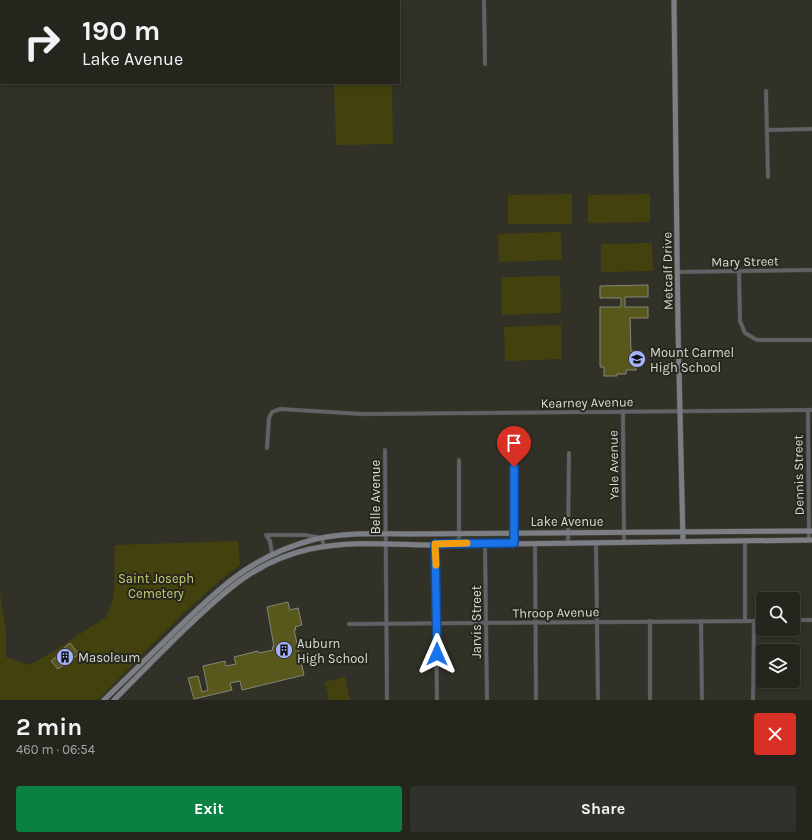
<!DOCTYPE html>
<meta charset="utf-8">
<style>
:root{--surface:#25251e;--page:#31312b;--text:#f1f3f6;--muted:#a3a5a4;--line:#42423c;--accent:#0b8043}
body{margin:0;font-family:Karla,sans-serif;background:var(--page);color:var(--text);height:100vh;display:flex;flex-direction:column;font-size:15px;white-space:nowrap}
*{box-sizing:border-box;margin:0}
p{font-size:13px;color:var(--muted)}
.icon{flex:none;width:22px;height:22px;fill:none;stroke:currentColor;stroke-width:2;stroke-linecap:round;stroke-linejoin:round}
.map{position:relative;height:700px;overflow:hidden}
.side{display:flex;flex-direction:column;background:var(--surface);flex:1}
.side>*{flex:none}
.guide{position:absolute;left:0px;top:0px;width:400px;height:84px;box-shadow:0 2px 6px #0003,0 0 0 1px var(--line);background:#25251e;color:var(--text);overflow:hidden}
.controls{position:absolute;left:756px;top:592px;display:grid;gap:8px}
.controls a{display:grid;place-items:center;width:44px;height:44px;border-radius:4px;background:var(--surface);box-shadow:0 2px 6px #0003,0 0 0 1px var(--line);font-size:20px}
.pin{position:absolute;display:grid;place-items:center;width:34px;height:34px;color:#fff;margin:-41px -17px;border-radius:50% 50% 50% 0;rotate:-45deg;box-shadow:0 0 4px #0007}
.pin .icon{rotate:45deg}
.me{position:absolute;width:44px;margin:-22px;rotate:0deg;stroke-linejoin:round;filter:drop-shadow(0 0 3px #0008)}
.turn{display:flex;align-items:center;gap:14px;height:84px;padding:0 16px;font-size:18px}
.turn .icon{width:52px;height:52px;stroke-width:2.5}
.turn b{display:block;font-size:28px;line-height:34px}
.round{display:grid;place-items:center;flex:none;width:42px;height:42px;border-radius:4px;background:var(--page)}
.head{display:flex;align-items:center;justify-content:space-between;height:68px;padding:0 16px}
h1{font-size:24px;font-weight:700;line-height:30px}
.cta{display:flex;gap:8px;margin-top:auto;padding:8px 16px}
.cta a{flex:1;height:46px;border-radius:4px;background:var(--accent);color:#fff;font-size:16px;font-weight:700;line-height:46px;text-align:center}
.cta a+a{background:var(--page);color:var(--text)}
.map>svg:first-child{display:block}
.green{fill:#43420f}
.building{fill:#58571c;stroke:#85867a}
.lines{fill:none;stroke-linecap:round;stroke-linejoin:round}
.street-casing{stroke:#4c4c44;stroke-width:4.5}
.secondary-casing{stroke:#4c4c44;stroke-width:6}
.street{stroke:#616267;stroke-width:3.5}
.secondary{stroke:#7c7e85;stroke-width:5}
.route-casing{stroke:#114b97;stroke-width:10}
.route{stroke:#1a73e8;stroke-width:7}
.slow{stroke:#f59e0b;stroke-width:7}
.labels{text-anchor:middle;stroke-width:4;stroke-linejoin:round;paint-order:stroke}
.street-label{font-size:13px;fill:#dcdcd6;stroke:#27271e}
.poi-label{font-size:13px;fill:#dcdcd6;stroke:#27271e;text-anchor:start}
.park-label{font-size:13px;fill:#cccb75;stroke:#27271e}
</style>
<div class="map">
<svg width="812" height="700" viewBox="0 0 812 700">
<rect width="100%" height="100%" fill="#313128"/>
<path class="green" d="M 334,83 L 392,83 L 393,144 L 336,145 Z
M 572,194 L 572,224 L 508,224 L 508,195 Z
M 650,194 L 650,222 L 588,223 L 588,195 Z
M 561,232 L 562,260 L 499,262 L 498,234 Z
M 652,243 L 653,271 L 601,272 L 601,244 Z
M 560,276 L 561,313 L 502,315 L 501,277 Z
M 561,325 L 562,359 L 505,361 L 504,327 Z
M 238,541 L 240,565 C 188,604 144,654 98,700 L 0,700 L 0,593 L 6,633 L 6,657 L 29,665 L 51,653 L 106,617 L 114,596 L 115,545 Z
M 345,677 L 350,700 L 329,700 L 325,682 Z"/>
<path class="building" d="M 648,285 L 648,297 L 625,297 L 625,307 L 648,307 L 648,318 L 630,318 L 631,351 L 636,351 L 636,370 L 626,370 L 626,374 L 617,374 L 617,376 L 604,376 L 604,367 L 600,367 L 600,307 L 621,307 L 621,298 L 600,298 L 600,286 Z
M 288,602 L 290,610 L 298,608 L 302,625 L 295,627 L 296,630 L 294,630 L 304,675 L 242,690 L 240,681 L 230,683 L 232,690 L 194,699 L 188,678 L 198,676 L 202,692 L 208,690 L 203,666 L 225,661 L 226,666 L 236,664 L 234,657 L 258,651 L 259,653 L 273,650 L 272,647 L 274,647 L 267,607 Z
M 70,643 L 79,654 L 58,669 L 51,661 L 64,651 L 63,649 Z"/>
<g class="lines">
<defs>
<path id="street" d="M 360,0 L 360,1
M 484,0 L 485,64
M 766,91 L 768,177
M 767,130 L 812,129
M 739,271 L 740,321 L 745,333 L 757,340 L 812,340
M 678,272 L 812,270
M 808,410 L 809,540
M 623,411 L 624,542
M 514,445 L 514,543
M 267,448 L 269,418 L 272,412 L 280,409 L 362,414 L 812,410
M 385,450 L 387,700
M 266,535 L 305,535 L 322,538 L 324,547
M 266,535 L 270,541 L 272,554
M 596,542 L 598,700
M 459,543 L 459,460
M 485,543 L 487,700
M 535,543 L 536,700
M 568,543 L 569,453
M 435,544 L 437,700
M 745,620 L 745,541
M 793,620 L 812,620
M 650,621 L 650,700
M 701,621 L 702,700
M 349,624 L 763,621
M 753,700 L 754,621"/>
<path id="secondary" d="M 674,0 L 678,328 L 683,541
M 104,700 C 129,676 153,652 178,628 C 221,586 255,554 316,539 C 345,532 376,534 406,534 L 812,531
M 114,700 C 138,676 162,651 187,627 C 225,591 256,561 310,549 C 348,541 388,544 427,545 L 812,540"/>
</defs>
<use href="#street" class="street-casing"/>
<use href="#secondary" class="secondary-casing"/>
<use href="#street" class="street"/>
<use href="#secondary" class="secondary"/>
</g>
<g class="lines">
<defs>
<path id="route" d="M 437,654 L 435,544 L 514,543 L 514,467"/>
</defs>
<use href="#route" class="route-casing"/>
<use href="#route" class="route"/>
<path class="slow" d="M 436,565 L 435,544 L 467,543"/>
</g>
<defs>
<symbol id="school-disc" viewBox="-11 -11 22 22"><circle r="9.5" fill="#a4b2fc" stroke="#27271e"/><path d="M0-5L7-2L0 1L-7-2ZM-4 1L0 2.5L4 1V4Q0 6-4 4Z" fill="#111"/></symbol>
<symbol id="building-disc" viewBox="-11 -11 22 22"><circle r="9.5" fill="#a4b2fc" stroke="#27271e"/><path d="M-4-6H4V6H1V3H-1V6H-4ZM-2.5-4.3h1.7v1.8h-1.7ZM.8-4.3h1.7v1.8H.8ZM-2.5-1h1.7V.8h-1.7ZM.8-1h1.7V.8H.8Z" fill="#111"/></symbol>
</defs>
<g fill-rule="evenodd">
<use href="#school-disc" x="627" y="349" width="20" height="20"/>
<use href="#building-disc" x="274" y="640" width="20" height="20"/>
<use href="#building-disc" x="55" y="647" width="20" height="20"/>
</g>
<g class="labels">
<g class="street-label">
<text transform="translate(745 261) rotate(-1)" y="5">Mary Street</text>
<text transform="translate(667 271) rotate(-91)" y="5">Metcalf Drive</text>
<text transform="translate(587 402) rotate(-1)" y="5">Kearney Avenue</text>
<text transform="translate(613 465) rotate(-91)" y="5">Yale Avenue</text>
<text transform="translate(798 475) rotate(-91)" y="5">Dennis Street</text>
<text transform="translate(375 497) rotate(-90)" y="5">Belle Avenue</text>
<text x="567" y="526">Lake Avenue</text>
<text transform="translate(556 612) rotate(-1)" y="5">Throop Avenue</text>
<text transform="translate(476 622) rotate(-90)" y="5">Jarvis Street</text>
</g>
<g class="poi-label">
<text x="650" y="357">Mount Carmel<tspan x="650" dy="15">High School</tspan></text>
<text x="297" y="648">Auburn<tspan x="297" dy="15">High School</tspan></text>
<text x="78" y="662">Masoleum</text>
</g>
<g class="park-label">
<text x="156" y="583">Saint Joseph<tspan x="156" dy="15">Cemetery</tspan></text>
</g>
</g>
</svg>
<div class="controls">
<a><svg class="icon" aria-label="search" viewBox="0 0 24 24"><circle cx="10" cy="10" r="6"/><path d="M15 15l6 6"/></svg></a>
<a><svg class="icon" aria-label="layers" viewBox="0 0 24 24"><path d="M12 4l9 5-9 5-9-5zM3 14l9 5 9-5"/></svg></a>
</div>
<div class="pin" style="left:514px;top:467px;background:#d93025"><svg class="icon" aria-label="arrive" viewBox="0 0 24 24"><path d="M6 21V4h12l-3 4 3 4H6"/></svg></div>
<svg class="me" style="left:437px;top:654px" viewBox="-20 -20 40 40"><path d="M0-17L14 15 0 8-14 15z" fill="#1a73e8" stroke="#fff" stroke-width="4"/></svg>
<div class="guide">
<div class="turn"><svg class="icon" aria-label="right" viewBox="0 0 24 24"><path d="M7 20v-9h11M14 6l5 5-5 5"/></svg><div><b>190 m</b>Lake Avenue</div></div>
</div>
</div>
<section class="side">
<div class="head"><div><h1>2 min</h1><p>460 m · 06:54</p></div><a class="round" style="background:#d93025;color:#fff"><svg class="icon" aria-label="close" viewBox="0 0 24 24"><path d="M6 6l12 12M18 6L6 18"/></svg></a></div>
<div class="cta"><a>Exit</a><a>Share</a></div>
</section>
